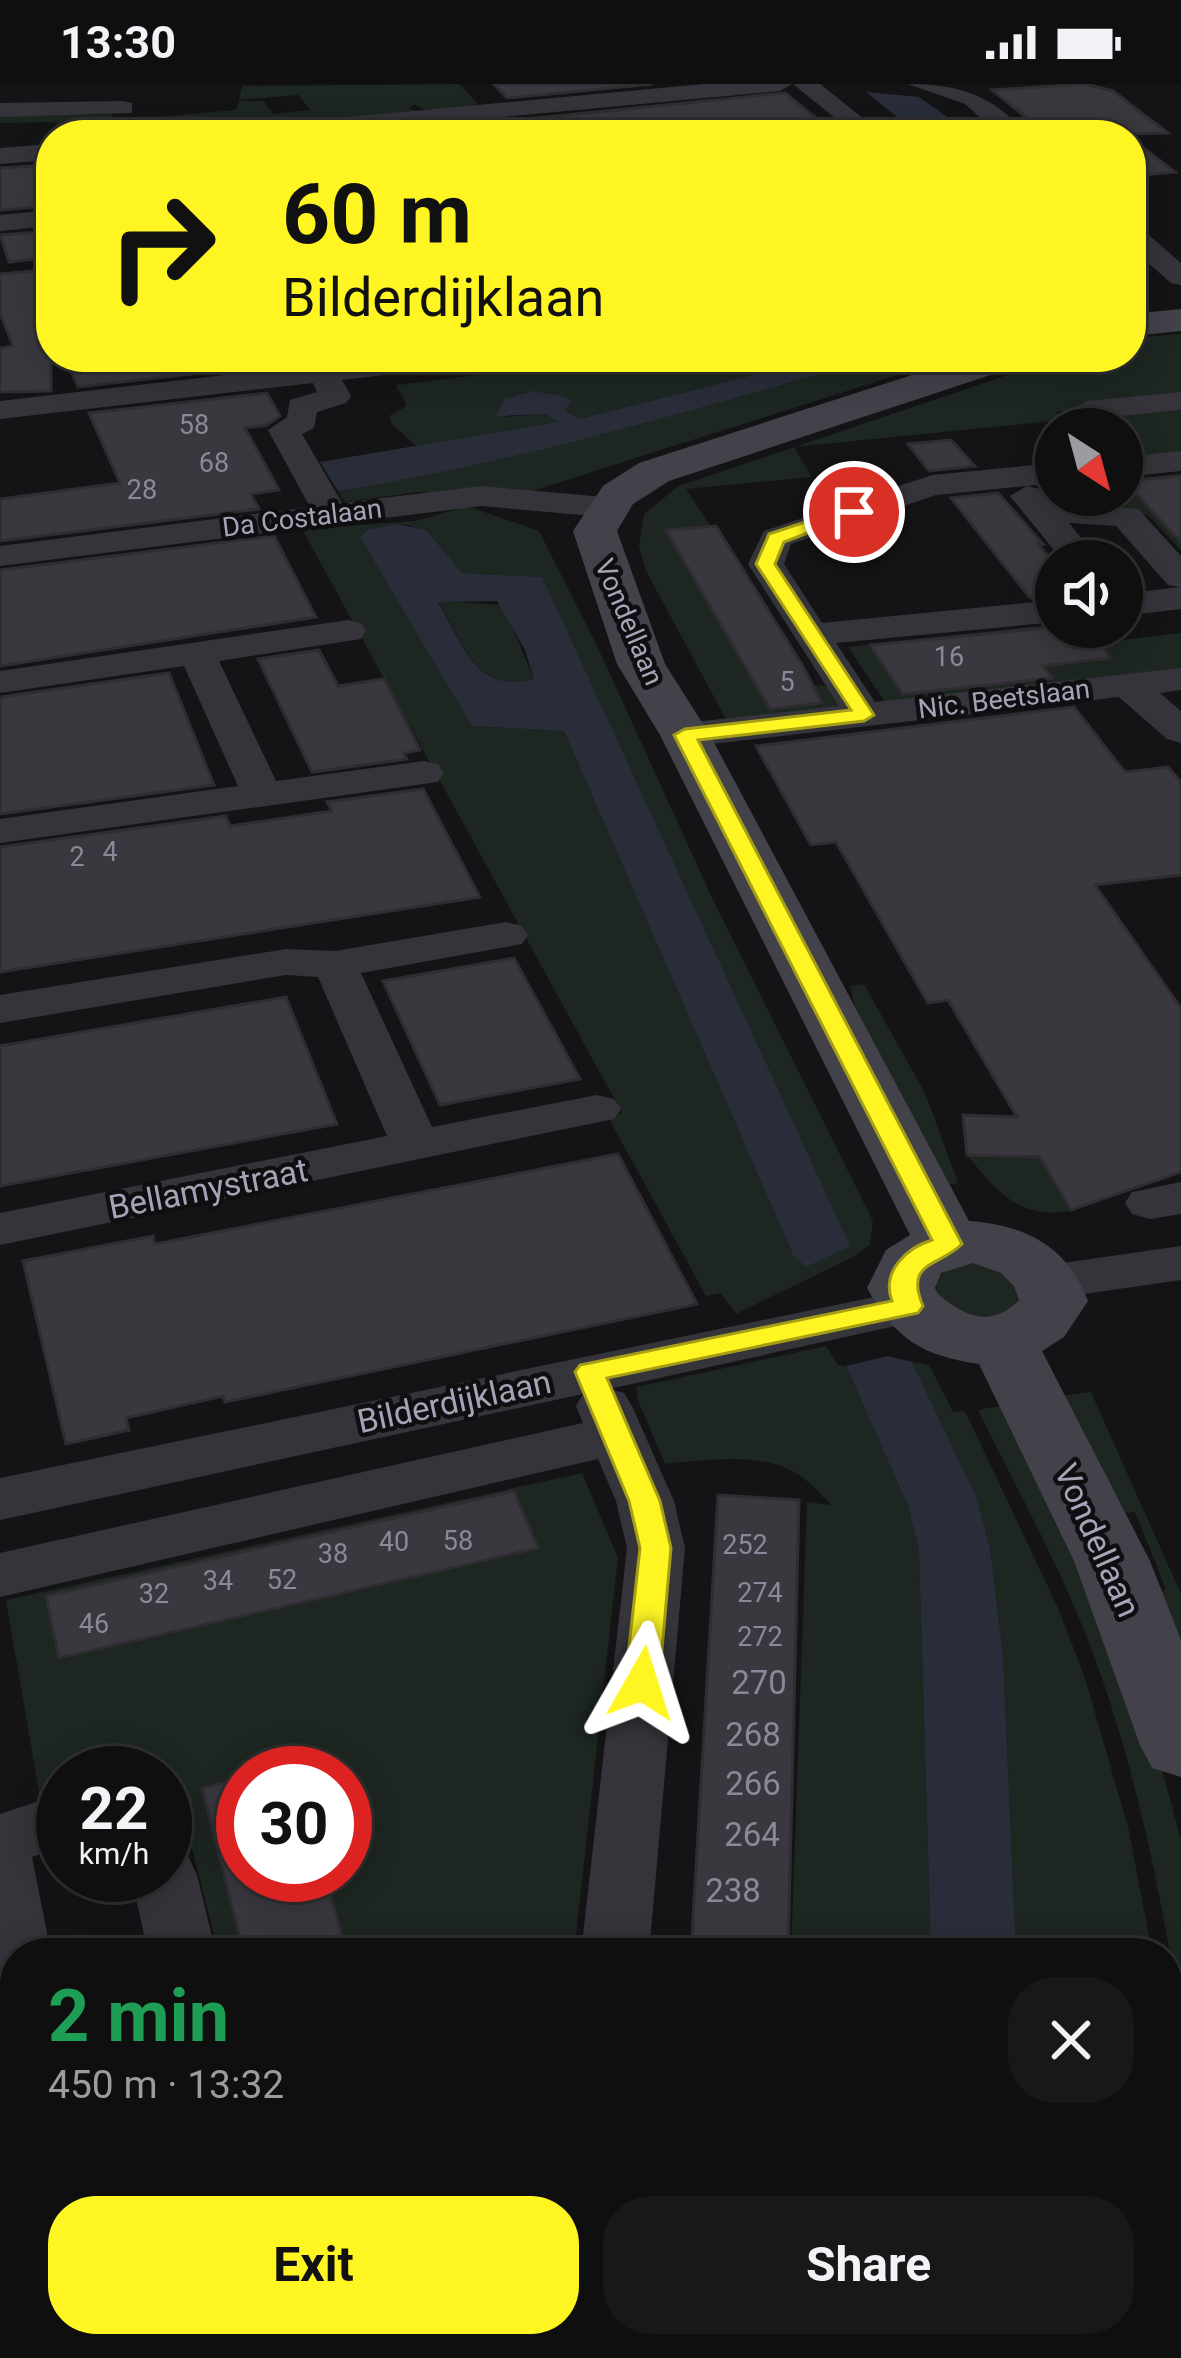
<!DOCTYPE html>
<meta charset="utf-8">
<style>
:root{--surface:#0f0f10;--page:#181819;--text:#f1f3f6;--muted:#9b9c9f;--line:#2f2f30;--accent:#fff522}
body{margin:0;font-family:Roboto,sans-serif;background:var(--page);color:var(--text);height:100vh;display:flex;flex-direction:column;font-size:45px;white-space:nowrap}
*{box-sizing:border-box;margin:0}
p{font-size:39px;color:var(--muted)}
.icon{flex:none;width:66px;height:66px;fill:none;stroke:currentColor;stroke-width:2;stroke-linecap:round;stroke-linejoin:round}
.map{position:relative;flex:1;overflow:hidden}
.details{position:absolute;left:0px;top:1854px;width:1182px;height:420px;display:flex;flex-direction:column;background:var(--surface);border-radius:48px 48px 0 0;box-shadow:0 6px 30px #0003,0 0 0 3px var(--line)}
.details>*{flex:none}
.banner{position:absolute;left:36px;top:36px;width:1110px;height:252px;border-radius:48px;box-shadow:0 6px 30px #0003,0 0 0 3px var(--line);background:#fff522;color:#111;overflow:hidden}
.needle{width:78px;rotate:144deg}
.fabs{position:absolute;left:1035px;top:324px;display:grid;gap:24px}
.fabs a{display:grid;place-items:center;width:108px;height:108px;border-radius:50%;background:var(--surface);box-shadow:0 6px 30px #0003,0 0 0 3px var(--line);font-size:60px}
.speed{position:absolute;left:36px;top:1662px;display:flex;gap:24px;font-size:60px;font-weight:700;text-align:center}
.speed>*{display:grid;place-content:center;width:156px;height:156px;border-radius:50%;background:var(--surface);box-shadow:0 6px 30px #0003,0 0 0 3px var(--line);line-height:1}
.speed small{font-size:30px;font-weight:400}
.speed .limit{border:18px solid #d22;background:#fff;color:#111}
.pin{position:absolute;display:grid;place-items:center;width:102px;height:102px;color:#fff;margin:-51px;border:6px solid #fff;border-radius:50%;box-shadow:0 3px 12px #0007}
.me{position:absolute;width:132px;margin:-66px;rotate:6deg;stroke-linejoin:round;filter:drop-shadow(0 0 9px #0008)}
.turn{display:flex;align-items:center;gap:42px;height:252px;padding:0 48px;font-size:54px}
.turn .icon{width:156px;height:156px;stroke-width:2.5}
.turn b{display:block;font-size:84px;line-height:102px}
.round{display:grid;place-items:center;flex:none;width:126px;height:126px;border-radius:48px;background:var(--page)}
.headline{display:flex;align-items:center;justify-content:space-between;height:204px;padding:0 48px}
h1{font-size:72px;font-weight:700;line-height:90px;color:#1e9e55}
.button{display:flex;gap:24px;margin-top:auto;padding:24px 48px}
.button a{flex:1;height:138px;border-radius:48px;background:var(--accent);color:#111;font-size:48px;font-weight:700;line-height:138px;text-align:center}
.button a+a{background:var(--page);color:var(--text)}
.status{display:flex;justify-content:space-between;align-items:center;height:84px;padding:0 60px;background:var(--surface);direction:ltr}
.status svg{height:33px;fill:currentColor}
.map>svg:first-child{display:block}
.green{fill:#1d2621;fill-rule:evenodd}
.water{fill:#292d3a;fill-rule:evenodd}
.building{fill:#38383e;stroke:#2f2d32;stroke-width:3}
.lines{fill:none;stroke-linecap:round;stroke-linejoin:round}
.street{fill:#35343b;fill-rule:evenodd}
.secondary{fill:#43424b;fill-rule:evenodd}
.route{fill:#fff522;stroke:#a69f16;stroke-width:3}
.labels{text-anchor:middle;stroke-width:9;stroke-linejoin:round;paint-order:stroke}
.number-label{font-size:27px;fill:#898999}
.far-street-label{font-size:27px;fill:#a4a4b7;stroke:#0f0f11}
.street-label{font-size:33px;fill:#a4a4b7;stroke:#0f0f11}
.near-number-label{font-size:33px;fill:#898999}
</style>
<div class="status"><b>13:30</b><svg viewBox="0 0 49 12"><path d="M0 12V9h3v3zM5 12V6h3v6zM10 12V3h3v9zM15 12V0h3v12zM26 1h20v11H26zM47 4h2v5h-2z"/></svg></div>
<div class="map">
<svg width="1181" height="2274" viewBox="0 0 1181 2274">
<rect width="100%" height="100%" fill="#141416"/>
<path class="green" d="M 459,0 L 478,20 L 430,28 L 414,21 L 409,24 L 416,27 L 170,50 L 156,48 L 147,34 L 236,26 L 239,17 L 264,17 L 273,30 L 310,26 L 299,11 L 239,16 L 242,2 Z
M 111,30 L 123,51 L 66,51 L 55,38 L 0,39 L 0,32 Z
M 1181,250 L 1181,316 L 1056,328 L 1062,336 L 794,363 L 812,393 L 686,405 L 814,601 L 830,602 L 845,626 L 728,639 L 645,485 L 639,462 L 644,430 L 679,402 L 1061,273 L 1131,273 L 1131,254 Z
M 628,273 L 824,273 L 579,335 L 565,327 L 570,316 L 502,333 L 546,330 L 560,338 L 417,363 L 392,340 L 389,332 L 407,322 L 396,301 Z
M 880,273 L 954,273 L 529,408 L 419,408 L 345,418 L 338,407 L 532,367 Z
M 1181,326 L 1181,372 L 1140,376 L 1122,358 L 1122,345 L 1109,345 L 1098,334 Z
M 1181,390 L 1181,466 L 1148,431 L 1050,421 L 1035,404 L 1056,402 L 1056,411 L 1122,411 L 1122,396 Z
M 467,422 L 539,447 L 599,566 L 714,818 L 873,1137 L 870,1161 L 853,1173 L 736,1230 L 721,1209 L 706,1212 L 608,1033 L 622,1029 L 302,445 L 416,437 ZM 396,440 C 434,441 437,468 462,489 L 542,493 L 793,1171 L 564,647 L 472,642 L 369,445 Z
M 438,517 L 503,521 L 534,595 C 475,611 465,560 438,517 Z
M 1056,540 L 1096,559 L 1181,549 L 1181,587 L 887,621 L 848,563 Z
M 864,900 L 926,1011 L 958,1099 L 947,1101 L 863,961 L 850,902 Z
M 968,1072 L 1039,1073 L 1070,1127 C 1020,1136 997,1108 968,1072 Z
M 967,1178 L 981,1179 L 1015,1196 L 1019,1214 C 1000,1245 968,1230 941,1220 C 929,1192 941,1186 967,1178 Z
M 826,1262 L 838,1281 L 846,1282 L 908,1422 L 919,1467 L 931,1869 L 791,1869 L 807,1418 L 832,1421 C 821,1411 809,1397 796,1389 C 760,1368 705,1376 665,1380 L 637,1314 L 637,1303 Z
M 912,1278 L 929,1281 L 953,1328 L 965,1327 L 1058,1524 L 1085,1594 L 1129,1747 L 1152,1869 L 1016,1869 L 1003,1570 L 990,1464 L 977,1414 Z
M 1091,1308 L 1181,1510 L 1181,1568 L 1157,1511 L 1166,1505 L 1135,1428 L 1118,1430 L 1059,1312 Z
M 1005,1321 L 1025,1349 L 1158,1671 L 1181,1756 L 1181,1933 C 1159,1800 1133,1667 1082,1541 C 1052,1468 1013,1397 978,1326 Z
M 582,1389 L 618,1474 L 574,1869 L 219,1869 L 178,1711 L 165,1702 L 165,1689 L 63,1689 L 63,1726 L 43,1731 L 6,1516 ZM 243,1689 L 345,1689 L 345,1791 L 243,1791 Z
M 0,1882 L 15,1968 L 15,2259 L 26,2259 L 0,2269 Z
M 755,2259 L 938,2259 L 937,2274 L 758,2274 Z
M 1040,2259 L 1157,2259 L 1156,2274 L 1039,2274 Z"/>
<path class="water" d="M 866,8 L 919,13 L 973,51 L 944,51 L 927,39 L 902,37 Z
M 824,273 L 880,273 C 701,323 521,378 338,407 L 320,378 L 558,338 L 546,330 L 496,332 L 504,315 L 534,307 L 565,313 L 571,316 L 565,327 L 579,335 Z
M 396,440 L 426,446 L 462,489 L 542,493 L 850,1162 L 806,1183 L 793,1171 L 564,647 L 472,642 L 360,453 L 369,445 ZM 497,517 L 525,566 L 534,595 C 476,611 464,561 438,518 Z
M 888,1272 L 912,1278 L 977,1414 L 990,1464 L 1003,1570 L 1016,1869 L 931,1869 L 919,1467 L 908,1422 L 846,1282 Z
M 938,2259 L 1040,2259 L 1039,2274 L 937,2274 Z"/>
<path class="building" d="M 494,0 L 653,0 L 507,14 Z
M 1085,0 L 1113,7 L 1168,49 L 1048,51 L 992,6 Z
M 785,9 L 831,46 L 782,51 L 543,51 L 527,35 Z
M 1131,54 L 1175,88 L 1131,92 Z
M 51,81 L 51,122 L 0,126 L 0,84 Z
M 51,147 L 51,173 L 9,178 L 0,151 Z
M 41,186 L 51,209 L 51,307 L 0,308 L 0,264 L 13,262 L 0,229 L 0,190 Z
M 65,273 L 245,273 L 252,283 L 78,303 Z
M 267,309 L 280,332 L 267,341 L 245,344 L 279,406 L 251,410 L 259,425 L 0,457 L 0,415 L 120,399 L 89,329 Z
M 951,356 L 975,382 L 929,387 L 908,360 Z
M 1181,392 L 1181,458 L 1124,397 Z
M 998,409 L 1043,460 L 1038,460 L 1056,482 L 1056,512 L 1030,514 L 951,414 Z
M 716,442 L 804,584 L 822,619 L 770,625 L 666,446 Z
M 274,452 L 316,533 L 0,582 L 0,486 Z
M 1056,543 L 1086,543 L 1111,574 L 1043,582 L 1052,594 L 903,610 L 870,561 Z
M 319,566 L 338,602 L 384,595 L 420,666 L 404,669 L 407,675 L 312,688 L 258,575 Z
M 169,589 L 214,701 L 0,730 L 0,613 Z
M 1074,623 L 1125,688 L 1168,683 L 1181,698 L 1181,791 L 1095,801 L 1181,924 L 1181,1088 L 1071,1126 L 1040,1073 L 967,1071 L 963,1031 L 1017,1033 L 948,916 L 928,919 L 836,758 L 811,761 L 756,662 Z
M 423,705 L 480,813 L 0,888 L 0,763 L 226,732 L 230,742 L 332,727 L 327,718 Z
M 514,874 L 580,995 L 440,1021 L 383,897 Z
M 286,913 L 337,1040 L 0,1102 L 0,962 Z
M 618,1070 L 697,1220 L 225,1318 L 223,1312 L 126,1334 L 129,1346 L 66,1360 L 23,1177 L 153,1152 L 155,1160 Z
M 514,1407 L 538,1464 L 59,1574 L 46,1512 Z
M 718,1411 L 799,1416 L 788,1869 L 691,1869 Z
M 243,1694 L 243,1791 L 325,1791 L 347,1869 L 244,1869 L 202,1704 Z"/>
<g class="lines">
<path class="street" d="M 704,0 L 792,0 L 780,7 L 309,51 L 218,51 L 230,44 Z
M 793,0 L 820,0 L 884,51 L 856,51 Z
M 908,0 C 958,0 994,11 1027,51 L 1000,51 L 965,20 Z
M 123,17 L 132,19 L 132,29 L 0,33 L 0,19 Z
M 51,60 L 51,76 L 0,80 L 0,64 Z
M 51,126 L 51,142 L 0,147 L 0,131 Z
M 1131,142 L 1141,144 L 1181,179 L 1181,201 L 1171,199 L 1131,164 Z
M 381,273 L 475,273 L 460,282 L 342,296 L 351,312 L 346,319 L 317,328 L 314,344 L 302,350 L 342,419 L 481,402 L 604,413 L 621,423 L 604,433 L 481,422 L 0,482 L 0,462 L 310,423 L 268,346 L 287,333 L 290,316 L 317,308 L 313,299 L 0,335 L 0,317 Z
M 1181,308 L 1181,326 L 1111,333 L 1120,345 L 1087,345 L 1071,326 L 1087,317 Z
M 1181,367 L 1181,387 L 1122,393 L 1122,373 Z
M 1056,379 L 1056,399 L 936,411 L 791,460 L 784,480 L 822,539 L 1056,516 L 1056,538 L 836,559 L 875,618 L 1181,584 L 1181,606 L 1160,609 L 1181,627 L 1181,659 L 1167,655 L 1119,613 L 685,663 L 671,659 L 665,651 L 671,643 L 685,639 L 839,622 L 748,480 L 764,447 L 932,391 Z
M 1027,402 L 1039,405 L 1050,418 L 1138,425 L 1181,472 L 1181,525 L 1122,532 L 1122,510 L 1180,503 L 1168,501 L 1116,442 L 1069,439 L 1100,477 L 1063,477 L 1010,412 Z
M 348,536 L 361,539 L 366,547 L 361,555 L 219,577 L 276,697 L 424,677 L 438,680 L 444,689 L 438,698 L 0,759 L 0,735 L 238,702 L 184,582 L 0,609 L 0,587 Z
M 506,838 L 522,842 L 528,851 L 522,860 L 361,889 L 432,1043 L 597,1011 L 614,1015 L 621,1025 L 614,1035 L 0,1161 L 0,1129 L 387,1052 L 318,893 L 286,891 L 0,939 L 0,911 L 286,865 L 335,867 Z
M 1181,1098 L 1181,1130 L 1150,1135 L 1132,1130 L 1125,1119 L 1132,1108 Z
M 1181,1162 L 1181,1196 L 1049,1215 L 1030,1210 L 1023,1198 L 1030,1186 L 1049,1181 Z
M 908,1206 L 927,1211 L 935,1223 L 927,1235 L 609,1305 L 624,1309 L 632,1322 L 674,1417 L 685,1464 L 649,1869 L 581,1869 L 627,1464 L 616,1417 L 598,1375 L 0,1513 L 0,1469 L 583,1339 L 576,1322 L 583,1310 L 0,1436 L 0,1394 Z
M 63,1709 L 63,1762 L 32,1773 L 51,1869 L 15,1869 L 15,1897 L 0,1892 L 0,1730 Z
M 165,1764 L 188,1772 L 197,1791 L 216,1869 L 148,1869 L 131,1791 L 165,1791 Z
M 43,2259 L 164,2259 L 158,2274 L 37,2274 Z"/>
<path class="secondary" d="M 1181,225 L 1181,247 L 1131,252 L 1131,230 Z
M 968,273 L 1026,273 L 1021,281 L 669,397 L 633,420 L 617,447 L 665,580 L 710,651 L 969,1137 C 1026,1141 1068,1163 1088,1217 L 1064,1253 L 1042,1267 L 1150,1477 L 1181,1556 L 1181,1693 L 1152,1684 L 1140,1661 L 1074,1477 L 979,1280 C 920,1271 896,1255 867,1204 L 886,1166 L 910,1151 L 660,651 L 617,580 L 573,447 L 603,402 L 639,379 ZM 973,1179 L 1001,1189 L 1014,1202 L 1019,1216 C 992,1244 965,1233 938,1210 L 935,1204 L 941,1189 Z"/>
</g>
<path class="route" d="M 847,424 L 863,428 L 784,458 L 775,480 L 874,631 L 864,637 L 698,656 L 962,1160 C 939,1183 904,1177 923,1222 L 918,1229 L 607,1294 L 660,1417 L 671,1464 L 659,1599 L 654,1608 L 642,1612 L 630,1608 L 625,1599 L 640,1464 L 629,1417 L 575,1288 L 580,1281 L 892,1217 C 881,1188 906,1164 932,1156 L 674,651 L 685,645 L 851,626 L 756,480 L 769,450 Z"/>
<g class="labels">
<g class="number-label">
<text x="194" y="350">58</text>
<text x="214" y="388">68</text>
<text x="142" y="415">28</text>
<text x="949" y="582">16</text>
<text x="787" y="607">5</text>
<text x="110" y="777">4</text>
<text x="77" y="782">2</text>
<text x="458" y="1466">58</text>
<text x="394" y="1467">40</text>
<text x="745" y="1470">252</text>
<text x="333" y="1479">38</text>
<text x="282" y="1505">52</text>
<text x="218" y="1506">34</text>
<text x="760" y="1518">274</text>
<text x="154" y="1519">32</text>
<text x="94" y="1549">46</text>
<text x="760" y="1562">272</text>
</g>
<g class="far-street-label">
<text transform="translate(302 434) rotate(-7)" y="9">Da Costalaan</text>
<text transform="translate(629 538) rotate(67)" y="9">Vondellaan</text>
<text transform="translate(1004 615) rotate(-7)" y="9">Nic. Beetslaan</text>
</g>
<g class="street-label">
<text transform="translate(208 1104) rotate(-11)" y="12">Bellamystraat</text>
<text transform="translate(454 1317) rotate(-12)" y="12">Bilderdijklaan</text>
<text transform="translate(1098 1456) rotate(66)" y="12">Vondellaan</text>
</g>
<g class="near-number-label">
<text x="759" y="1610">270</text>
<text x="753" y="1662">268</text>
<text x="753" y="1711">266</text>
<text x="752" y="1762">264</text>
<text x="733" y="1818">238</text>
</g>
</g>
</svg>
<div class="fabs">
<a><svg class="needle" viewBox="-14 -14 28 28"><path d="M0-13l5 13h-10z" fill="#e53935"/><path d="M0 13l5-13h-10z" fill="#9b9c9f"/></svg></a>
<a><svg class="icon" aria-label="sound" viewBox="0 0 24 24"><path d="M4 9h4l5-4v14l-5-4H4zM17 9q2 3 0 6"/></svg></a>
</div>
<div class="speed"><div>22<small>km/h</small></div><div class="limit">30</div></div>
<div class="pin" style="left:854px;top:428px;background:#d93025"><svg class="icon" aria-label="arrive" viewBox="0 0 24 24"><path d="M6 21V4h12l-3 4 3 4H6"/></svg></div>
<svg class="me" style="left:642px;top:1599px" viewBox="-20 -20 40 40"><path d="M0-17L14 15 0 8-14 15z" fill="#fff522" stroke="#fff" stroke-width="4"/></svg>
<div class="banner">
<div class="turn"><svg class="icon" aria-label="right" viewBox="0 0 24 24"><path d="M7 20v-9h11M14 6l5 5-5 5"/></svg><div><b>60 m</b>Bilderdijklaan</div></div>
</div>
<section class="details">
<div class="headline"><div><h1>2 min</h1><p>450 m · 13:32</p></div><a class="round"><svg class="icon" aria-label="close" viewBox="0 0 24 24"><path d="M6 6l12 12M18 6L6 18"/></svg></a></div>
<div class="button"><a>Exit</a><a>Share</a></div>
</section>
</div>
